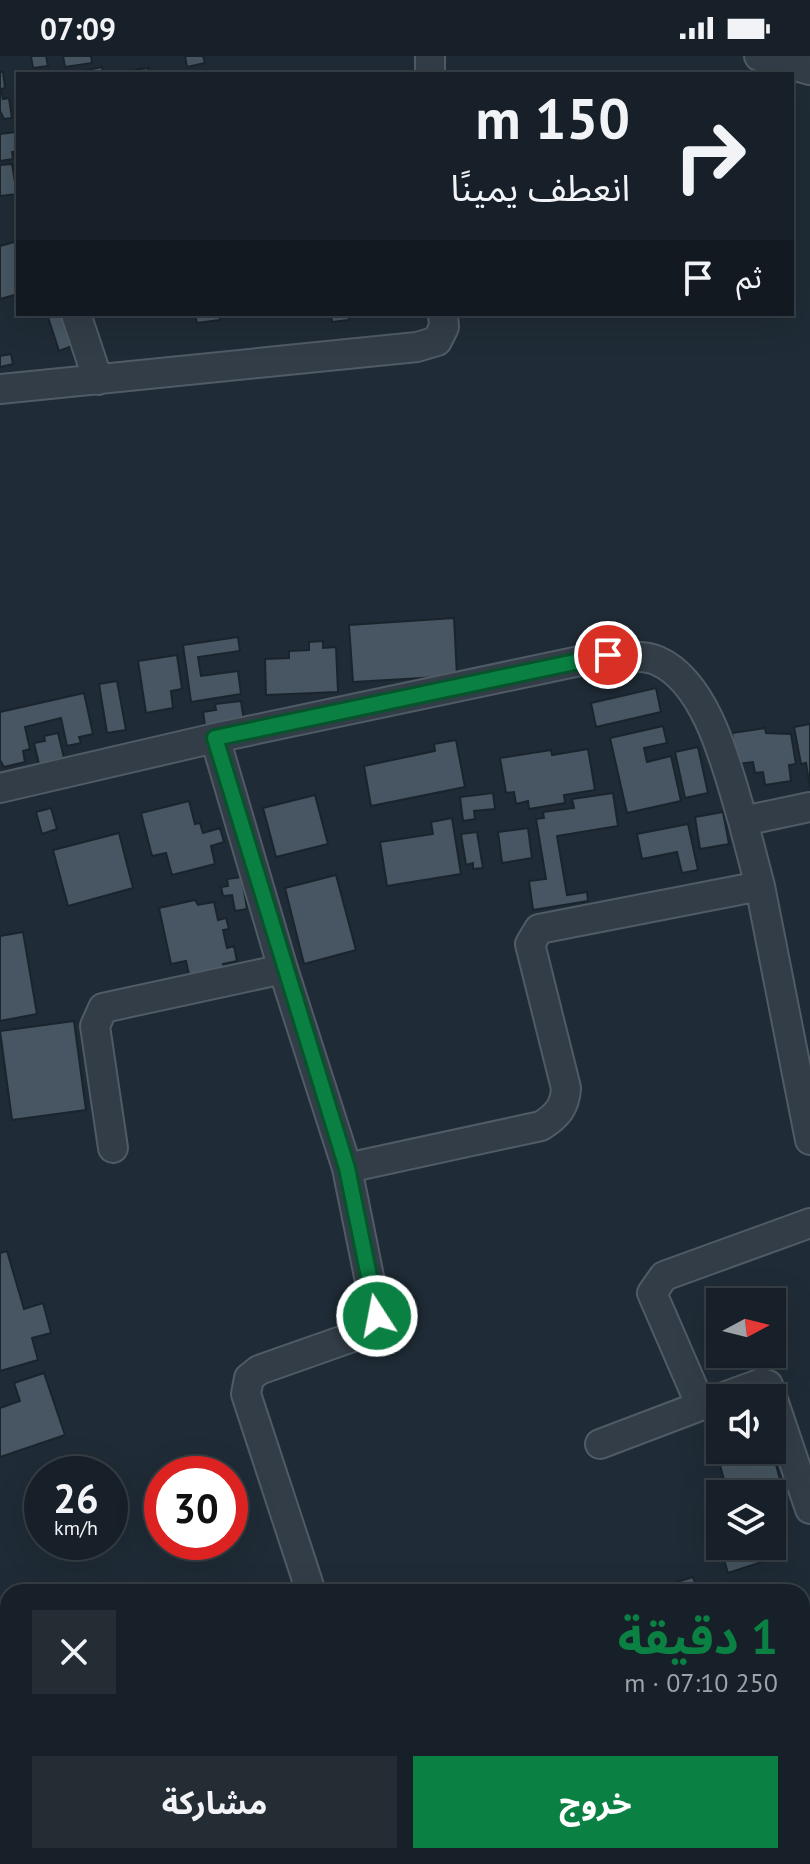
<!DOCTYPE html>
<html lang="ar">
<meta charset="utf-8">
<style>
:root{--surface:#172028;--page:#242d34;--text:#f1f3f6;--muted:#9ea3a8;--line:#363e45;--accent:#0b8043}
body{margin:0;font-family:"PT Sans","Noto Sans Arabic",sans-serif;background:var(--page);color:var(--text);direction:rtl;height:100vh;display:flex;flex-direction:column;font-size:30px;white-space:nowrap}
*{box-sizing:border-box;margin:0}
p{font-size:26px;color:var(--muted)}
.icon{flex:none;width:44px;height:44px;fill:none;stroke:currentColor;stroke-width:2;stroke-linecap:round;stroke-linejoin:round}
.map{position:relative;flex:1;overflow:hidden;direction:ltr}
.side{position:absolute;left:0px;top:1528px;width:810px;height:280px;display:flex;flex-direction:column;background:var(--surface);border-radius:24px 24px 0 0;box-shadow:0 8px 32px #0002,0 0 0 2px var(--line);direction:rtl}
.side>*{flex:none}
.hud{position:absolute;left:16px;top:16px;width:778px;height:244px;border-radius:0px;box-shadow:0 8px 32px #0002,0 0 0 2px var(--line);direction:rtl;background:#172028;color:var(--text);overflow:hidden}
.needle{width:52px;rotate:83deg}
.tools{position:absolute;left:706px;top:1232px;display:grid;gap:16px}
.tools a{display:grid;place-items:center;width:80px;height:80px;border-radius:0px;background:var(--surface);box-shadow:0 8px 32px #0002,0 0 0 2px var(--line);font-size:40px}
.speed{position:absolute;left:24px;top:1400px;display:flex;gap:16px;font-size:40px;font-weight:700;text-align:center}
.speed>*{display:grid;place-content:center;width:104px;height:104px;border-radius:50%;background:var(--surface);box-shadow:0 8px 32px #0002,0 0 0 2px var(--line);line-height:1}
.speed small{font-size:20px;font-weight:400}
.speed .limit{border:12px solid #d22;background:#fff;color:#111}
.pin{position:absolute;display:grid;place-items:center;width:68px;height:68px;color:#fff;margin:-34px;border:4px solid #fff;border-radius:50%;box-shadow:0 2px 8px #0007}
.me{position:absolute;width:88px;margin:-44px;rotate:349deg;stroke-linejoin:round;filter:drop-shadow(0 0 6px #0008)}
.turn{display:flex;align-items:center;gap:28px;height:168px;padding:0 32px;font-size:36px}
.turn .icon{width:104px;height:104px;stroke-width:2.5}
.turn b{display:block;font-size:56px;line-height:68px}
.then{display:flex;align-items:center;height:76px;padding:0 32px;background:#0003;gap:16px;font-size:30px}
.round{display:grid;place-items:center;flex:none;width:84px;height:84px;border-radius:0px;background:var(--page)}
.headline{display:flex;align-items:center;justify-content:space-between;height:136px;padding:0 32px}
h1{font-size:48px;font-weight:700;line-height:60px;color:var(--accent)}
.action{display:flex;gap:16px;margin-top:auto;padding:16px 32px}
.action a{flex:1;height:92px;border-radius:0px;background:var(--accent);color:#fff;font-size:32px;font-weight:700;line-height:92px;text-align:center}
.action a+a{background:var(--page);color:var(--text)}
.status{display:flex;justify-content:space-between;align-items:center;height:56px;padding:0 40px;background:var(--surface);direction:ltr}
.status svg{height:22px;fill:currentColor}
.map>svg:first-child{display:block}
.building{fill:#475662;stroke:#1a242d;stroke-width:2}
.lines{fill:none;stroke-linecap:round;stroke-linejoin:round}
.minor-casing{stroke:#505b65;stroke-width:32}
.minor{stroke:#333d47;stroke-width:28}
.route-casing{stroke:#07532c;stroke-width:20}
.route{stroke:#0b8043;stroke-width:14}
</style>
<div class="status"><b>07:09</b><svg viewBox="0 0 49 12"><path d="M0 12V9h3v3zM5 12V6h3v6zM10 12V3h3v9zM15 12V0h3v12zM26 1h20v11H26zM47 4h2v5h-2z"/></svg></div>
<div class="map">
<svg width="810" height="1808" viewBox="0 0 810 1808">
<rect width="100%" height="100%" fill="#1f2b36"/>
<path class="building" d="M 31,0 L 46,0 L 48,10 L 33,12 Z
M 63,0 L 91,0 L 92,7 L 65,11 Z
M 185,0 L 203,0 L 205,7 L 187,11 Z
M 102,11 L 103,18 L 68,18 Z
M 148,12 L 149,18 L 106,18 Z
M 0,16 L 3,16 L 5,32 L 1,33 L 3,43 L 9,42 L 12,62 L 4,63 L 0,55 Z
M 16,76 L 18,95 L 12,96 L 13,103 L 0,105 L 0,78 Z
M 12,108 L 17,138 L 0,140 L 0,109 Z
M 18,185 L 18,238 L 0,243 L 0,190 Z
M 47,258 L 65,258 L 75,289 L 59,295 Z
M 182,258 L 219,258 L 220,264 L 197,267 L 195,259 L 182,261 Z
M 331,258 L 348,258 L 349,264 L 332,266 Z
M 11,298 L 13,308 L 0,311 L 0,300 Z
M 454,562 L 457,620 L 353,626 L 349,569 Z
M 238,581 L 240,595 L 198,601 L 201,620 L 238,615 L 241,638 L 191,646 L 183,589 Z
M 323,585 L 323,592 L 336,591 L 338,636 L 266,639 L 265,603 L 289,602 L 289,595 L 309,594 L 309,586 Z
M 177,599 L 182,633 L 171,635 L 173,652 L 146,657 L 138,605 Z
M 117,625 L 126,674 L 107,677 L 99,628 Z
M 656,632 L 661,656 L 596,671 L 591,647 Z
M 84,637 L 93,678 L 79,681 L 81,687 L 67,690 L 61,662 L 25,671 L 30,693 L 23,695 L 25,706 L 4,711 L 0,704 L 0,656 Z
M 241,645 L 244,665 L 205,670 L 203,656 L 216,654 L 215,648 Z
M 810,668 L 810,731 L 806,707 L 801,708 L 794,671 Z
M 663,670 L 667,687 L 644,692 L 647,706 L 671,700 L 681,745 L 627,757 L 610,682 Z
M 765,672 L 766,677 L 791,678 L 796,708 L 789,709 L 791,725 L 765,729 L 763,716 L 755,717 L 753,706 L 737,708 L 732,677 Z
M 58,677 L 64,702 L 39,708 L 34,687 L 45,685 L 44,680 Z
M 456,684 L 465,731 L 371,750 L 364,710 L 435,695 L 434,688 Z
M 698,691 L 708,737 L 685,742 L 675,696 Z
M 588,693 L 595,734 L 564,739 L 565,747 L 529,753 L 528,745 L 516,748 L 514,736 L 506,737 L 500,702 L 551,694 L 552,699 Z
M 493,737 L 495,753 L 474,755 L 475,763 L 463,765 L 460,741 Z
M 613,737 L 618,770 L 557,780 L 567,839 L 587,836 L 588,845 L 533,854 L 529,825 L 546,823 L 536,763 L 544,762 L 543,756 L 574,752 L 572,743 Z
M 315,739 L 328,788 L 276,801 L 263,752 Z
M 189,745 L 195,768 L 200,767 L 203,777 L 220,772 L 224,786 L 211,790 L 215,808 L 172,819 L 166,797 L 152,800 L 141,757 Z
M 51,752 L 57,773 L 42,778 L 36,756 Z
M 723,756 L 729,788 L 700,793 L 695,761 Z
M 452,762 L 461,818 L 387,830 L 380,786 L 433,778 L 431,766 Z
M 688,768 L 698,814 L 682,817 L 677,796 L 642,803 L 637,778 Z
M 528,772 L 532,802 L 502,807 L 498,776 Z
M 477,776 L 483,812 L 473,813 L 473,807 L 466,809 L 461,778 Z
M 119,777 L 133,832 L 68,850 L 53,794 Z
M 336,819 L 356,894 L 304,908 L 285,832 Z
M 242,821 L 247,853 L 235,855 L 232,839 L 223,840 L 221,831 L 228,830 L 227,823 Z
M 195,844 L 198,849 L 214,846 L 218,864 L 226,862 L 229,873 L 223,874 L 227,892 L 234,890 L 237,905 L 223,908 L 224,913 L 191,928 L 186,905 L 171,908 L 159,852 Z
M 23,876 L 37,958 L 0,965 L 0,880 Z
M 74,965 L 86,1054 L 12,1064 L 0,975 Z
M 7,1195 L 24,1253 L 43,1247 L 51,1277 L 32,1282 L 38,1304 L 0,1315 L 0,1197 Z
M 44,1317 L 65,1379 L 0,1401 L 0,1352 L 20,1345 L 14,1327 Z
M 720,1390 L 720,1394 L 772,1394 L 781,1427 L 728,1438 L 715,1391 Z
M 772,1455 L 786,1498 L 728,1517 L 714,1471 L 720,1469 L 720,1490 L 772,1490 Z
M 693,1521 L 698,1536 L 645,1536 Z
M 39,1800 L 99,1800 L 100,1808 L 41,1808 Z
M 531,1800 L 547,1800 L 549,1808 L 501,1808 Z"/>
<g class="lines">
<defs>
<path id="minor" d="M 759,0 L 810,14
M 430,18 L 430,0
M 76,258 L 98,324
M 0,333 L 417,291 L 437,285 L 444,271 L 443,258
M 215,682 L 283,913 L 347,1112 L 377,1260 L 364,1277 L 259,1314 L 249,1322 L 246,1338 L 311,1536
M 0,732 L 215,682 L 608,599 C 623,601 645,599 658,605 C 709,628 728,716 743,765 L 810,751
M 743,765 L 760,830 L 810,1084
M 113,1092 L 95,970 L 103,952 L 283,913
M 347,1112 L 541,1070 C 557,1060 565,1051 566,1032 L 530,888 L 539,873 L 760,830
M 721,1342 L 762,1327 L 768,1329 L 810,1453
M 701,1350 L 652,1237 L 664,1220 L 810,1167
M 600,1388 L 716,1344"/>
</defs>
<use href="#minor" class="minor-casing"/>
<use href="#minor" class="minor"/>
</g>
<g class="lines">
<defs>
<path id="route" d="M 377,1260 L 347,1112 L 215,682 L 608,599"/>
</defs>
<use href="#route" class="route-casing"/>
<use href="#route" class="route"/>
</g>
</svg>
<div class="tools">
<a><svg class="needle" viewBox="-14 -14 28 28"><path d="M0-13l5 13h-10z" fill="#e53935"/><path d="M0 13l5-13h-10z" fill="#9ea3a8"/></svg></a>
<a><svg class="icon" aria-label="sound" viewBox="0 0 24 24"><path d="M4 9h4l5-4v14l-5-4H4zM17 9q2 3 0 6"/></svg></a>
<a><svg class="icon" aria-label="layers" viewBox="0 0 24 24"><path d="M12 4l9 5-9 5-9-5zM3 14l9 5 9-5"/></svg></a>
</div>
<div class="speed"><div>26<small>km/h</small></div><div class="limit">30</div></div>
<div class="pin" style="left:608px;top:599px;background:#d93025"><svg class="icon" aria-label="arrive" viewBox="0 0 24 24"><path d="M6 21V4h12l-3 4 3 4H6"/></svg></div>
<svg class="me" style="left:377px;top:1260px" viewBox="-20 -20 40 40"><circle r="17" fill="#0b8043" stroke="#fff" stroke-width="3"/><path d="M0-11L8 9 0 5-8 9z" fill="#fff"/></svg>
<div class="hud">
<div class="turn"><svg class="icon" aria-label="right" viewBox="0 0 24 24"><path d="M7 20v-9h11M14 6l5 5-5 5"/></svg><div><b>150 m</b>انعطف يمينًا</div></div>
<div class="then">ثم<svg class="icon" aria-label="arrive" viewBox="0 0 24 24"><path d="M6 21V4h12l-3 4 3 4H6"/></svg></div>
</div>
<section class="side">
<div class="headline"><div><h1>1 دقيقة</h1><p>250 m · 07:10</p></div><a class="round"><svg class="icon" aria-label="close" viewBox="0 0 24 24"><path d="M6 6l12 12M18 6L6 18"/></svg></a></div>
<div class="action"><a>خروج</a><a>مشاركة</a></div>
</section>
</div>
